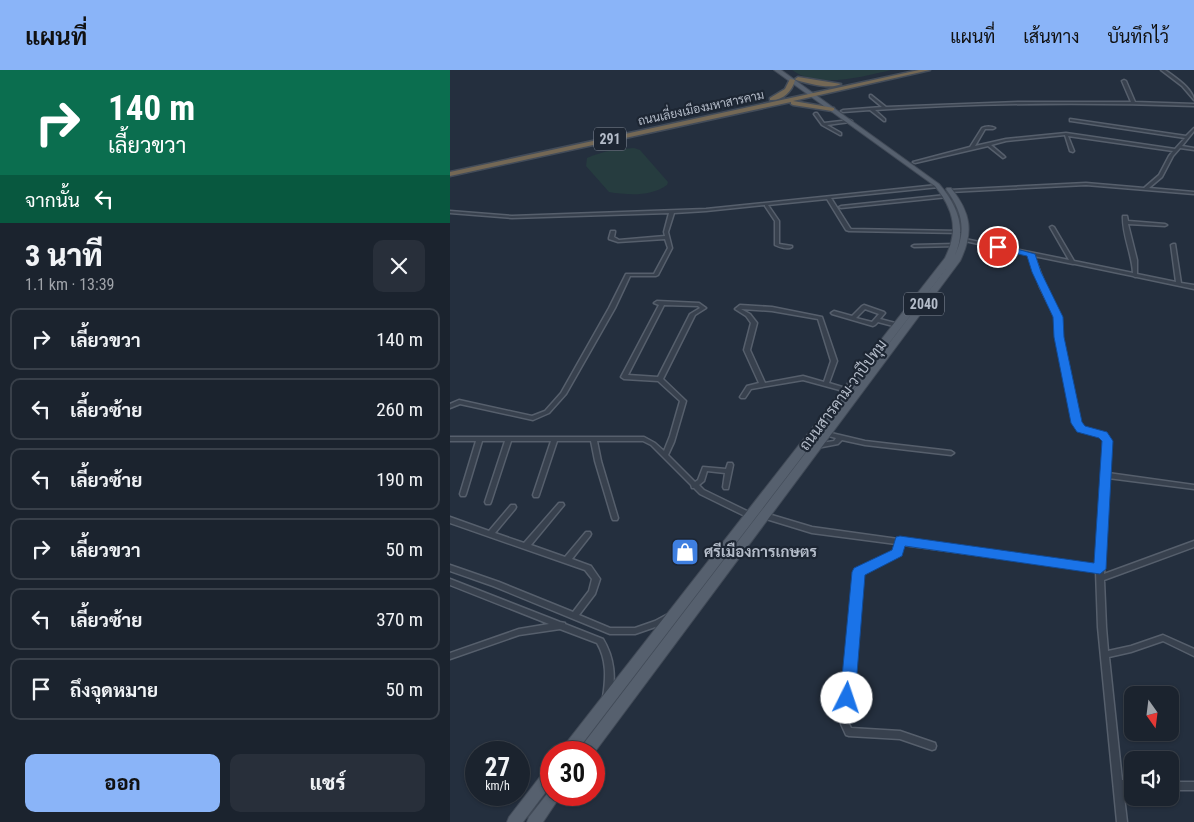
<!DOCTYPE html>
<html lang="th">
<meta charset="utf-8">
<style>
:root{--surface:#1b232e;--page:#282f3a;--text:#f1f3f6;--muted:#a0a4aa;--line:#39404a;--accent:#8ab4f8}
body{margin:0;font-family:"Roboto Condensed",Sarabun,sans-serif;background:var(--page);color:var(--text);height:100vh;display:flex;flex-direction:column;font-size:19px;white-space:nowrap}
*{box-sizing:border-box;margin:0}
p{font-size:16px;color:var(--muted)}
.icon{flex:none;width:28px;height:28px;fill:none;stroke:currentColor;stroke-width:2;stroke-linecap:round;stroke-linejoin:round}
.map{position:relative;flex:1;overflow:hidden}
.sheet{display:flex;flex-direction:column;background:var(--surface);width:450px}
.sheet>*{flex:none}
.hud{background:#0b6e4f;color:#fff;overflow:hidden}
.needle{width:32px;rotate:166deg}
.buttons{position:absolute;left:674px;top:616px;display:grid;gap:10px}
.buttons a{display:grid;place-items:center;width:55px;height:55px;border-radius:10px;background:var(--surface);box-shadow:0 1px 4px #0004,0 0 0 1px var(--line);font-size:25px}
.speed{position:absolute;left:15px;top:671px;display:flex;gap:10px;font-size:25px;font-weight:700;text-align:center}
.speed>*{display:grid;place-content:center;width:65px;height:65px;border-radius:50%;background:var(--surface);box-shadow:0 1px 4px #0004,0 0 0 1px var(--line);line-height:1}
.speed small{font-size:12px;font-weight:400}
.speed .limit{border:8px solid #d22;background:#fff;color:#111}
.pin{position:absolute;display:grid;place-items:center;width:42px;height:42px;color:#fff;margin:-21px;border:2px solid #fff;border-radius:50%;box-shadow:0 1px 5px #0007}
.me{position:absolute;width:55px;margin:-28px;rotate:4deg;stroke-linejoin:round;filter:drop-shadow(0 0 4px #0008)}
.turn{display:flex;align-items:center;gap:18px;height:105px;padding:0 25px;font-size:22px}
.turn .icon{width:65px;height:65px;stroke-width:2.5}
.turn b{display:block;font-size:35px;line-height:42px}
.then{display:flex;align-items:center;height:48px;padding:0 25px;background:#0003;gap:10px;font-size:19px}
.round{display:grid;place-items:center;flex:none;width:52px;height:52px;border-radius:10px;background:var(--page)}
.headline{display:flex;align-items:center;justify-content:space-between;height:85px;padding:0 25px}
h1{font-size:30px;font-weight:800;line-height:38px}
.button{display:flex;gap:10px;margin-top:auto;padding:10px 25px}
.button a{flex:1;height:58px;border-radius:10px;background:var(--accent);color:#111;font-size:20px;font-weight:800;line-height:58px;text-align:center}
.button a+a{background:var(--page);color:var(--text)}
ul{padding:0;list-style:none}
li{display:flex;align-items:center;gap:15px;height:62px;margin:0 10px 8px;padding:0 15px;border:2px solid var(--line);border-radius:10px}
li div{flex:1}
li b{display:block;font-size:19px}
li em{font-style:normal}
header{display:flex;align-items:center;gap:30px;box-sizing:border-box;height:70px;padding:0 25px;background:var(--accent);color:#111}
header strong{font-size:24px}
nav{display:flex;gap:28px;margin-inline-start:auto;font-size:18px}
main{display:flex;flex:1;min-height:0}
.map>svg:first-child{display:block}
.green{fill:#263c3f}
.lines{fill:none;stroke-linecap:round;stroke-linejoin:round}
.street-casing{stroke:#565f6c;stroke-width:3}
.primary-casing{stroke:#414a57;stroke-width:2}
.highway-casing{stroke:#434c59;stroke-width:3}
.street{fill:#38414e;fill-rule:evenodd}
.primary{fill:#56606e;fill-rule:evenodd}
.highway{fill:#746855;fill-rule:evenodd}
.route{fill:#1a73e8;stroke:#114b97}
.labels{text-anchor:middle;stroke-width:4.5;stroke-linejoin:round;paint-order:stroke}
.far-street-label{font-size:12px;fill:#b4bcc9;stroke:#1d2633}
.shield{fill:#1d2633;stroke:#878f9c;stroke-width:1}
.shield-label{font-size:14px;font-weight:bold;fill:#b4bcc9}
.street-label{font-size:15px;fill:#b4bcc9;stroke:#1d2633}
.poi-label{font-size:15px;font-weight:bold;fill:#b4bcc9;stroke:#1d2633;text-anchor:start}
</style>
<header>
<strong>แผนที่</strong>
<nav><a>แผนที่</a><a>เส้นทาง</a><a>บันทึกไว้</a></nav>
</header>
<main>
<section class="sheet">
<div class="hud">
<div class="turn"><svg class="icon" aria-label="right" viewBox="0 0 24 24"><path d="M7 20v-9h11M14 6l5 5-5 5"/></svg><div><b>140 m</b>เลี้ยวขวา</div></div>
<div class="then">จากนั้น<svg class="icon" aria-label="left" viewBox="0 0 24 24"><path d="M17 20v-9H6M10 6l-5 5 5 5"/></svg></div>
</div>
<div class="headline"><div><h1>3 นาที</h1><p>1.1 km · 13:39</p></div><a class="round"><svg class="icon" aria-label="close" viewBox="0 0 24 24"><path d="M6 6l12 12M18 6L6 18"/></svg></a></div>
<ul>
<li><svg class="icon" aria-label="right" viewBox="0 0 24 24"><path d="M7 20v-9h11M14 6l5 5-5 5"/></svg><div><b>เลี้ยวขวา</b></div><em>140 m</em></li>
<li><svg class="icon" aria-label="left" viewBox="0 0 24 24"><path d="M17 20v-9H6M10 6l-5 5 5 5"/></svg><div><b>เลี้ยวซ้าย</b></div><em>260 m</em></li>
<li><svg class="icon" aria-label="left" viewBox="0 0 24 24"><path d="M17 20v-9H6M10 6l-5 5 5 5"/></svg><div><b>เลี้ยวซ้าย</b></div><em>190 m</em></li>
<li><svg class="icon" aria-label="right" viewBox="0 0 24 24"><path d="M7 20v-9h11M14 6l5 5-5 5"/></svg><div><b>เลี้ยวขวา</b></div><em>50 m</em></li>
<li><svg class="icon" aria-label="left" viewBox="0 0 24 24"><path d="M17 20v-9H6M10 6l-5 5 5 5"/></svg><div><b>เลี้ยวซ้าย</b></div><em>370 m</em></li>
<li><svg class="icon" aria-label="arrive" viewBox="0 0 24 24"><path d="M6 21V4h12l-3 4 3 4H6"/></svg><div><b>ถึงจุดหมาย</b></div><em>50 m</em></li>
</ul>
<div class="button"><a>ออก</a><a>แชร์</a></div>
</section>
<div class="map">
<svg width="744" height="752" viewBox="0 0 744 752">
<rect width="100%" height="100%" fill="#242f3e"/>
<path class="green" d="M 342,0 L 441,0 C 412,7 367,19 342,0 Z
M 184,78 L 190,80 L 218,112 L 217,115 C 200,127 178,125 159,122 L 136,96 L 137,88 C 153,81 167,79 184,78 Z"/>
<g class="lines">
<defs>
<path id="street" d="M 711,0 L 715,0 C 725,7 742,18 744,30 L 732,16 Z
M 674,10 L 676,11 L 685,32 L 744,34 L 744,36 C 637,32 531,33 425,40 L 435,49 L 435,51 L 434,51 L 420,40 L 393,42 L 391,41 L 393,40 L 432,37 L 420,27 L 420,25 L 421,25 L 436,37 L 569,32 L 681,32 L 672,11 Z
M 365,43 L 367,43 L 374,53 L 400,50 L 402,51 L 400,52 L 377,55 L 391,63 L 391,65 L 390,65 L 372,55 L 364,44 Z
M 620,49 L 736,66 L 744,58 L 744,61 L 732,76 L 744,78 L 744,80 L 730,78 L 723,86 L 712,107 L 699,118 L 744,122 L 744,124 L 636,115 L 500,122 L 498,121 L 500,120 L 636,113 L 694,118 L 709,105 L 719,86 L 723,81 L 618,66 L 624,81 L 623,82 L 620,81 L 615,65 L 556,71 L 541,75 L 554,86 L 555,87 L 553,88 L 538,76 L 465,93 L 463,92 L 520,77 L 532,58 C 535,56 542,56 545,58 L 543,59 L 535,59 L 525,76 L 556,69 L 616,63 L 725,79 L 735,68 L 621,51 L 620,51 Z
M 487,115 L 489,116 L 489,117 L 381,128 L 400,158 L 401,159 L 509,161 L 511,162 L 511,163 L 399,161 L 396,160 L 377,129 L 318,135 L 329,151 L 329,174 L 342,176 L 342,177 C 338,180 329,177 325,175 L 325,151 L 315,136 L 315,135 L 256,141 L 224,143 L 218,162 L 222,178 L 208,205 L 206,206 L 180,206 L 165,238 L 116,324 L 99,343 L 83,350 L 10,334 L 0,338 L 0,334 L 9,330 L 82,346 L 95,341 L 111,323 L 159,238 L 176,204 L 204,204 L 218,178 L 215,169 L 168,172 L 159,169 L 159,168 L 161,161 L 165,161 L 165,162 L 164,167 L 169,170 L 215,166 L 214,162 L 219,143 L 62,148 L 0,143 L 0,141 L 62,146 L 256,139 Z
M 496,125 L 498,126 L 498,127 L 391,138 L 389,137 L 391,136 Z
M 673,146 L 677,146 L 678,151 L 715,154 L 717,155 L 715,156 L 678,154 L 687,190 L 687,204 L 726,212 L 721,175 L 723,174 L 725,174 L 731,213 L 744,215 L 744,219 L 687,207 L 685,207 L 683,206 L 625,194 L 623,194 L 584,186 L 596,217 L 611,247 L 612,267 L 629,353 L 633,358 L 655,364 L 660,371 L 658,403 L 744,415 L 744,419 L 658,408 L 654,504 L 744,471 L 744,477 L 654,510 L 656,557 L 658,581 L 681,576 L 713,565 L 744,579 L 744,586 L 713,571 L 681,582 L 659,587 L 672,710 L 682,710 L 682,718 L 673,718 L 677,752 L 667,752 L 648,557 L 646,501 L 453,475 L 449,485 L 411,504 L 399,654 L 401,658 L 450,661 L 485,673 L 486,676 L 485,679 L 482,680 L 450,669 L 399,666 L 396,665 L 391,654 L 404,502 L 405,500 L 444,481 L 446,474 L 362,463 L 313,448 L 312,446 L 313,444 L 315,443 L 362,457 L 448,469 L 450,468 L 453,470 L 647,496 L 654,371 L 651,366 L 629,360 L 623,353 L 606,267 L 605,247 L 590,217 L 579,185 L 515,171 L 513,170 L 515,169 L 619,190 L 600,157 L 602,156 L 604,157 L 624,191 L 683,203 C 682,184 672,164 673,146 Z
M 505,174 L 507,175 L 507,176 L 464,177 L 462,176 L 464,175 Z
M 207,231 L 249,233 L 256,238 L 245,245 L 213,309 L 236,331 L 224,372 L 218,385 L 245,412 L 248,410 L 253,397 L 276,399 L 278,393 L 282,393 L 283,395 L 278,419 L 274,419 L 273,417 L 275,403 L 257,401 L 254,411 L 249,415 L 254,420 L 303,444 L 304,446 L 303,448 L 299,448 L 250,424 L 244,418 L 242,418 L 241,415 L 201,375 L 193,371 L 147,371 L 151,391 L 168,448 L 167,450 L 163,450 L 162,448 L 145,391 L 141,371 L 107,371 L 89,425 L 88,427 L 84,427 L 83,425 L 101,371 L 61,371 L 41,432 L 40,434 L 36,434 L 35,432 L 55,371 L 32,371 L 16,424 L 15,426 L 11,426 L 10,424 L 26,371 L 0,371 L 0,367 L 194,367 L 205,373 L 214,381 L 220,366 L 230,331 L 208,311 L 174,309 L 171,307 L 209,235 L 204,233 ZM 214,235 L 248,236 L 250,238 L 240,244 L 208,307 L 178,305 Z
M 290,235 L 322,237 L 372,247 L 387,291 L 379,313 L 399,319 L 400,320 L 399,321 L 397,322 L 353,310 L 301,319 L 295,328 L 291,328 L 290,327 L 297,316 L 309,313 L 294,280 L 301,253 L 296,246 L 285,239 ZM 291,239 L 322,241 L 368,249 L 381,291 L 374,312 L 353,306 L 315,313 L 300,280 L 307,253 L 300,244 Z
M 414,235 L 434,242 L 435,243 L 430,249 L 449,254 L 450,255 L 447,257 L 428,252 L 425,255 L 423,256 L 382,244 L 381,243 L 384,241 L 402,246 L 412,236 ZM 415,239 L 429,244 L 422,252 L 406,248 Z
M 377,362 L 415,371 L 501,381 L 504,383 L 501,385 L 415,375 L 392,370 L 388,374 L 367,378 L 365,378 L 364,376 L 365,374 L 384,371 L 386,368 L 375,365 L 374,364 L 375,363 Z
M 109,433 L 113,433 L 114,435 L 81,475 L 115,487 L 136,462 L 140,462 L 141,464 L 140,466 L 122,489 L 141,496 L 150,509 L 145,524 L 129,545 L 160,558 L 185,558 L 205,551 L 218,544 L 221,545 L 222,547 L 221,549 L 211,555 L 185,564 L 160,564 L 43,516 L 0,501 L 0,495 L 49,512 L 123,542 L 139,521 L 142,509 L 135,500 L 0,453 L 0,447 L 39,461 L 61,435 L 65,435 L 66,437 L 65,439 L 45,463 L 74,473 Z
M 0,509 L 110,552 L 115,553 L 115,554 L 153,569 C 164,587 167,609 160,630 L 157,631 L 154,630 L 153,627 C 156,608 157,590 147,573 L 110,559 L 69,565 L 0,589 L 0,583 L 69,559 L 99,554 L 0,515 Z
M 720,712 L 744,712 L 744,720 L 720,720 Z"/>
<path id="primary" d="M 324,0 L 331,0 L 489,114 C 509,137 518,162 502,191 L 126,682 L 111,682 L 113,677 L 495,188 C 509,160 504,140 485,116 Z
M 497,118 L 501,118 C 521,143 524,162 510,191 L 144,683 L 129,682 L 131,677 L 502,191 C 517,163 514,144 496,119 Z
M 101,697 L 101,715 L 73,752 L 57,752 L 59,747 L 96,699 Z
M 101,719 L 101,725 L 111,725 L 93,752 L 77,752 L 79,747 Z"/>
<path id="highway" d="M 469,0 L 480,0 L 343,31 L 384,38 L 384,40 L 382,41 L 343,35 L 341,34 L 341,32 L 0,106 L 0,102 Z
M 348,7 L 391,14 C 380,20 358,13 346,10 L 345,9 Z
M 340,9 L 345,10 C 342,22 332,31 320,30 L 320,28 L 335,19 Z"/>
</defs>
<use href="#street" class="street-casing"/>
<use href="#primary" class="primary-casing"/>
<use href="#highway" class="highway-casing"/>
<use href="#street" class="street"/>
<use href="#primary" class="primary"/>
<use href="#highway" class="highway"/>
</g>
<path class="route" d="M 548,174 L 585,184 L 591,202 L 613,247 L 614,267 L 632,352 L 635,356 L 657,362 L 663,371 L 656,499 L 650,504 L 455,476 L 452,486 L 415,505 L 405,628 L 402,632 L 397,634 L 392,632 L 390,628 L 402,502 L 404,498 L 442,480 L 446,467 L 450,466 L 644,493 L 652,371 L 649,368 L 627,362 L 621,353 L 604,267 L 603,247 L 582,202 L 577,186 L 545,179 L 544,177 Z"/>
<defs>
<symbol id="shop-square" viewBox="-11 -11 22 22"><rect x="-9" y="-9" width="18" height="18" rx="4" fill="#3f7fe0" stroke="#1d2633"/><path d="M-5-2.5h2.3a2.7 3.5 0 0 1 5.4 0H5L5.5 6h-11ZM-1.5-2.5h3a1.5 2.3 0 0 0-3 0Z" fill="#fff"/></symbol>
</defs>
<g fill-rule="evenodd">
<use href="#shop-square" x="219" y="466" width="32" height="32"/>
</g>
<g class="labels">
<g class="far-street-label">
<text transform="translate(251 38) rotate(-12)" y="4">ถนนเลี่ยงเมืองมหาสารคาม</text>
</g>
<g class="shield">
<rect x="144" y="57.5" width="32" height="23" rx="4"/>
<rect x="454" y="222.5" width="40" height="23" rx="4"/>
</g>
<g class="shield-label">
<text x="160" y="74">291</text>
<text x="474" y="239">2040</text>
</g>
<g class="street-label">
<text transform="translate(393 325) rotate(-53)" y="5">ถนนสารคาม-วาปีปทุม</text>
</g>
<g class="poi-label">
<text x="254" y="487">ศรีเมืองการเกษตร</text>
</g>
</g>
</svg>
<div class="buttons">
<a><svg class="needle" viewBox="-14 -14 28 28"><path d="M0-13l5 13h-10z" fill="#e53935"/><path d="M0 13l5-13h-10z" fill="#a0a4aa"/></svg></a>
<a><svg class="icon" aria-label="sound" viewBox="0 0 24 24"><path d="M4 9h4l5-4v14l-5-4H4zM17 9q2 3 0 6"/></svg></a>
</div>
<div class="speed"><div>27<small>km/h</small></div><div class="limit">30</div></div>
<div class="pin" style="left:548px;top:177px;background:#d93025"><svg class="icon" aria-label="arrive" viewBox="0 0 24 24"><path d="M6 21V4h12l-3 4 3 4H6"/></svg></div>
<svg class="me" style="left:397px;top:628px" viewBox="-20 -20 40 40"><circle r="19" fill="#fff"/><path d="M0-13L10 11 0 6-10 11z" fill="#1a73e8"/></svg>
</div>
</main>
